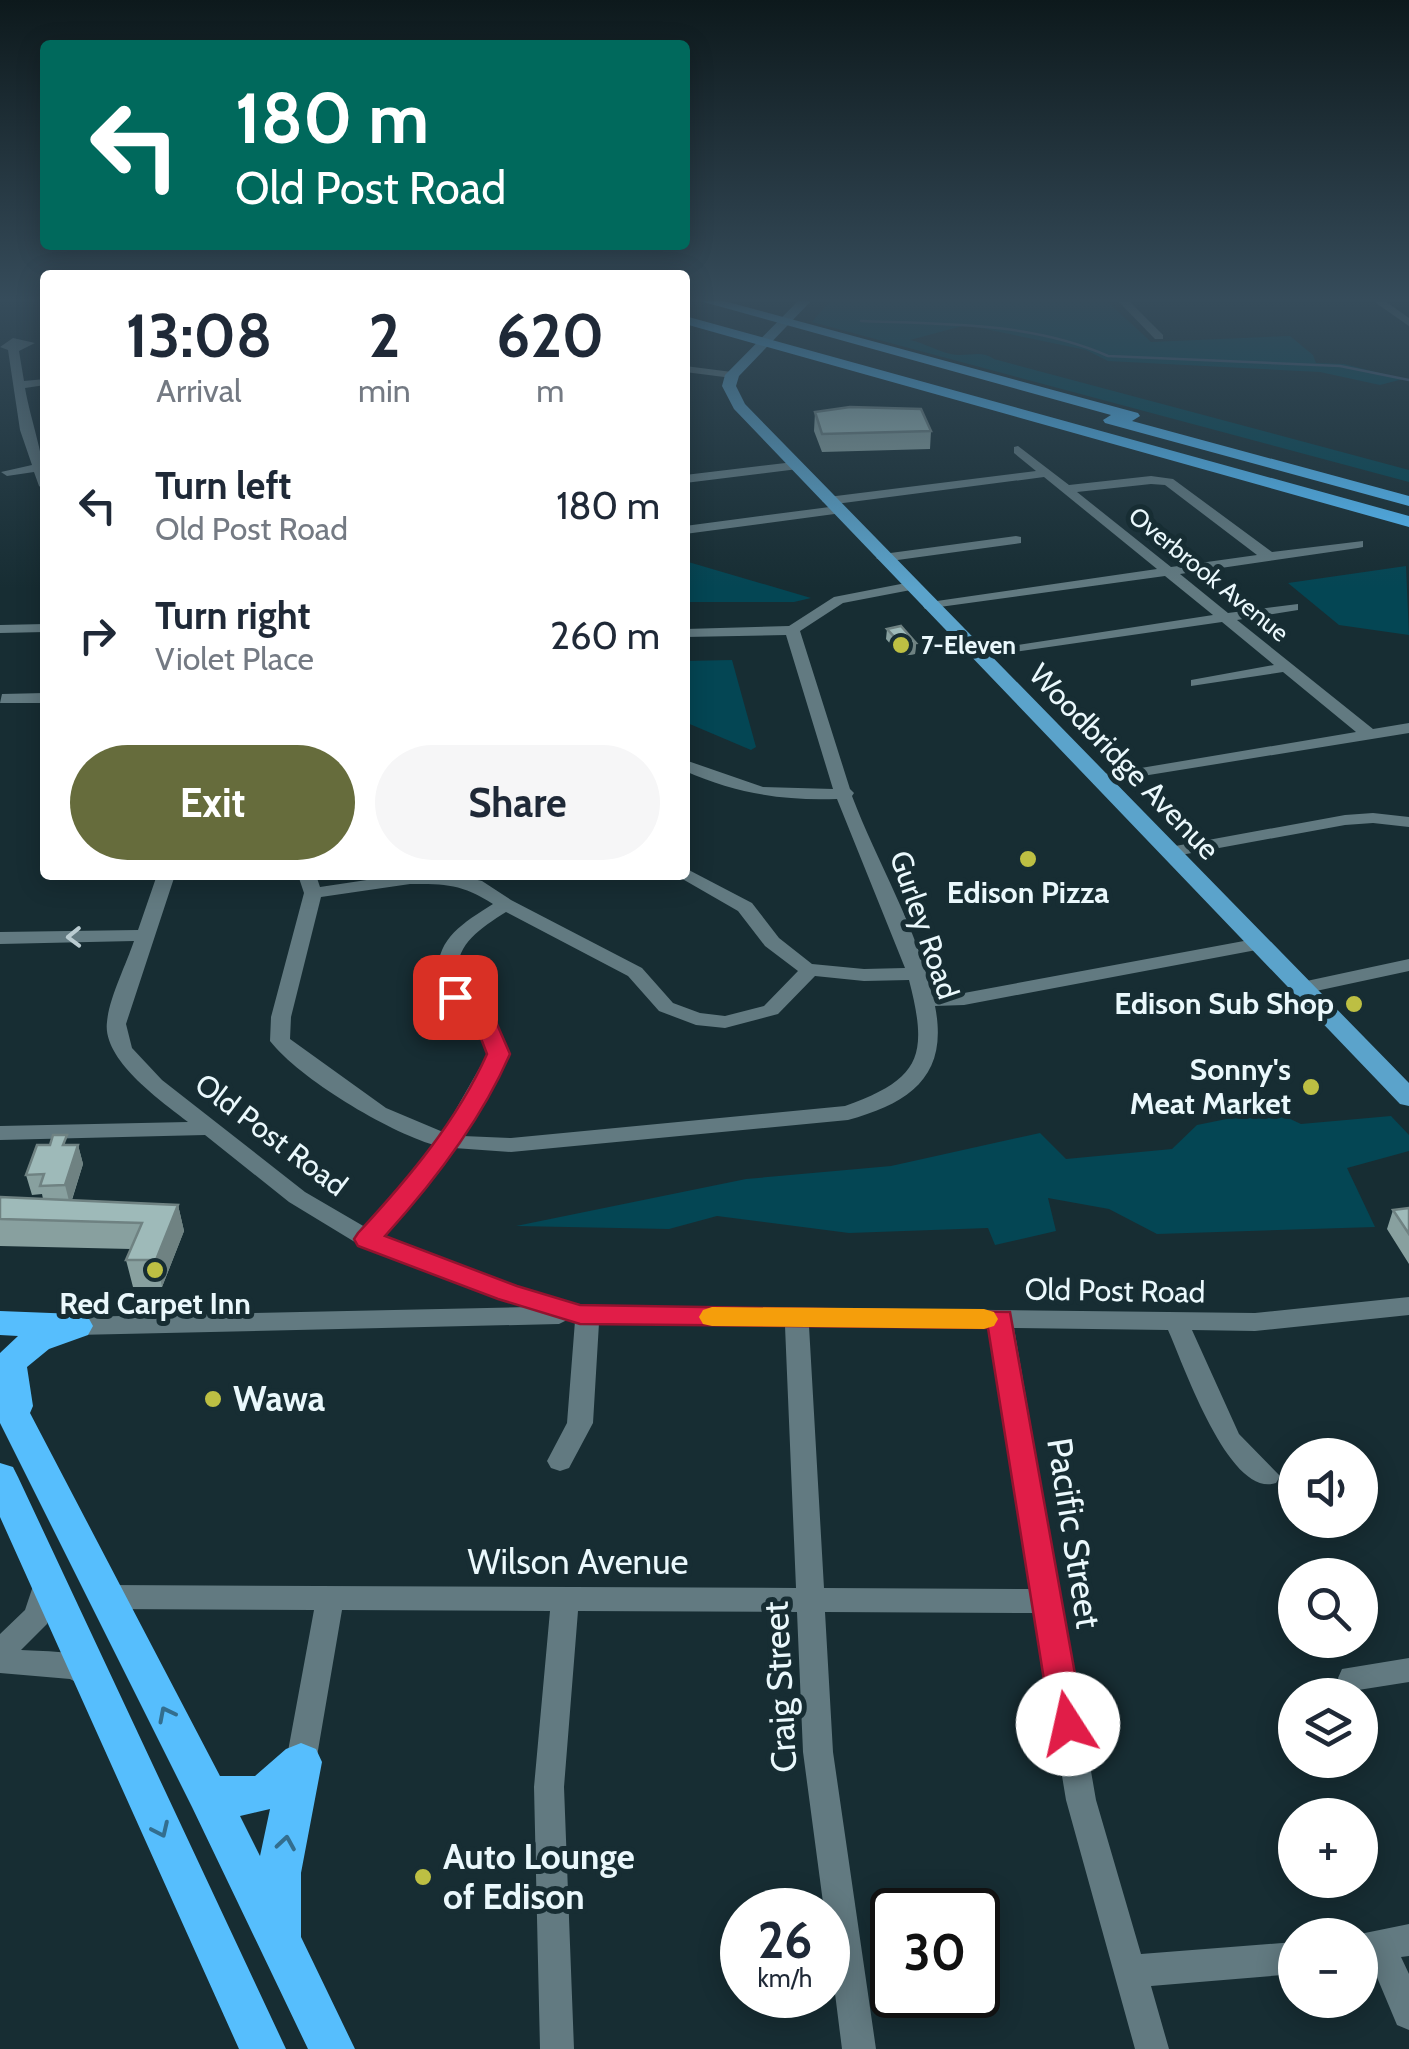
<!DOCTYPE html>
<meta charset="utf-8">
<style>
:root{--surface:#fff;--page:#f6f6f7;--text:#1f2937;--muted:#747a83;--accent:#666c3c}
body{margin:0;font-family:Cabin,sans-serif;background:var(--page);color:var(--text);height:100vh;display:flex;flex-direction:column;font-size:38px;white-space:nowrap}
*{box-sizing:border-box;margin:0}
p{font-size:32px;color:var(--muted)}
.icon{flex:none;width:55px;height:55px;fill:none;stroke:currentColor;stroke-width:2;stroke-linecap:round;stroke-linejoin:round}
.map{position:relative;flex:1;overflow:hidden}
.details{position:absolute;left:40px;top:270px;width:650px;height:610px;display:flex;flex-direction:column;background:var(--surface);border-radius:10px;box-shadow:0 5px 25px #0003}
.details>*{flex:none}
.guide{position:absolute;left:40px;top:40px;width:650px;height:210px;border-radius:10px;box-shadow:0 5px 25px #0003;background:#00695c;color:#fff;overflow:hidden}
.fabs{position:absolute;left:1278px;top:1438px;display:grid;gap:20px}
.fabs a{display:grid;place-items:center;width:100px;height:100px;border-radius:50%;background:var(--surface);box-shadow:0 5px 25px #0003;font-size:50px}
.speed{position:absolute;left:720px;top:1888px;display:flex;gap:20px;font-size:50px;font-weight:700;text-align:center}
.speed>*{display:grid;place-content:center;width:130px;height:130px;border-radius:50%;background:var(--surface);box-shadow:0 5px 25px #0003;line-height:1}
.speed small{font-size:25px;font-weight:400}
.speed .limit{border:5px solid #111;border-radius:15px;background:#fff;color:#111}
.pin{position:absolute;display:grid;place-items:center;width:85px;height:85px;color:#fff;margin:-42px;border-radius:20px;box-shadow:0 5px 15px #0006}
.me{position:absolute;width:110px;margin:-55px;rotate:350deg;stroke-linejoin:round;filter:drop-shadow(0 0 8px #0008)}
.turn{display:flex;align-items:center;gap:35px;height:210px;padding:0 30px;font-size:45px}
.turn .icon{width:130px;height:130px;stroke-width:2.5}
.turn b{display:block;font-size:70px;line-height:85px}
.eta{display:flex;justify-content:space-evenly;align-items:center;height:170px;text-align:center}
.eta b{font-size:60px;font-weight:700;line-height:70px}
.action{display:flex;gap:20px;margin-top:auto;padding:20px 30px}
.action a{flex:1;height:115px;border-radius:60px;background:var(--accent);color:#fff;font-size:40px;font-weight:700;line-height:115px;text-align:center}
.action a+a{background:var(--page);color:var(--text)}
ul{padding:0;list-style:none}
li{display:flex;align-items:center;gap:30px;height:130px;padding:0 30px}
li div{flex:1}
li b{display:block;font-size:38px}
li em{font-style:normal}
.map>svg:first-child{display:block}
.green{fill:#044654}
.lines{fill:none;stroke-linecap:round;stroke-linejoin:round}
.stream{stroke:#485b78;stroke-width:2.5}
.minor{fill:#627a81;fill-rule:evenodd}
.major{fill:#5ba3cb;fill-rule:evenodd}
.highway{fill:#56befd;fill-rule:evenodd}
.wall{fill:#88a09f}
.shaded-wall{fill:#6f8282}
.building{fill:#9ebab9;stroke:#6f8282;stroke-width:2.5}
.oneway{stroke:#baccd1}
.oneway2{stroke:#336e8e}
.route{fill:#e11d48;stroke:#92132f;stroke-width:2.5}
.slow{fill:#f59e0b}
.poi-dot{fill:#bdbf43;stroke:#172d33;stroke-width:4}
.labels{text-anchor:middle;stroke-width:10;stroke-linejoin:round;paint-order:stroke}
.far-street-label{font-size:25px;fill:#eaf8fc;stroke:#172d33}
.far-poi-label{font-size:25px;font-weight:bold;fill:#eaf8fc;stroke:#172d33;text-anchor:start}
.street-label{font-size:30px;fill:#eaf8fc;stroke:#172d33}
.poi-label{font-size:30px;font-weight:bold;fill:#eaf8fc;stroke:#172d33}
.near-poi-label{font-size:35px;font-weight:bold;fill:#eaf8fc;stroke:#172d33;text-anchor:start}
.near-street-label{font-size:35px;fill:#eaf8fc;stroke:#172d33}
</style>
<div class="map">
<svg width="1409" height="2049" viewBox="0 0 1409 2049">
<rect width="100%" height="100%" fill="#172d33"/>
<path class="green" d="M 830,301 L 1107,301 L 1151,342 L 1290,336 L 1313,355 L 1316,363 L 1344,364 L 1403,379 L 1380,385 L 1320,372 L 1108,361 L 1086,350 L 966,325 L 910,340 C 924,343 937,351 951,354 C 967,358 980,349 994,359 L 1409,470 L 1409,482 L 812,322 Z
M 685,561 L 811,598 L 794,602 L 685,602 Z
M 1406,566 L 1409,635 L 1339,625 L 1288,583 Z
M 732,660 L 756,747 L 751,750 L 685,722 L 685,661 Z
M 1271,1110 L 1301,1124 L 1391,1116 L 1409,1135 L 1409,1151 L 1347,1168 L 1375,1227 L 1157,1234 L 1109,1209 L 1048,1198 L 1056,1231 L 995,1245 L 988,1228 L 849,1233 L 717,1216 L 669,1229 L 516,1226 L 746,1179 L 891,1166 L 1040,1133 L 1066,1159 L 1172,1149 L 1197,1125 Z"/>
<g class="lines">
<path class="stream" d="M 861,321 C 943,324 1031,322 1108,356 L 1340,366 L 1409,380"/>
<path class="minor" d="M 1118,301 L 1129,301 L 1163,335 L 1163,339 L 1155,339 Z
M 1373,301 L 1385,301 L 1409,318 L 1409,326 Z
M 13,338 L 35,343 L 19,351 L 24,381 L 45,379 L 45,385 L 25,388 C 31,422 45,457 45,490 L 39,486 L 34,472 L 7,476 L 1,472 L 32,465 L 20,430 L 8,350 L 0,347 Z
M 685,366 L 732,372 L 738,375 L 732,378 L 685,372 Z
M 1018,446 L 1069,485 L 1151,476 L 1173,479 L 1272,552 L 1363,541 L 1363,547 L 1358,548 L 1180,574 L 1228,613 L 1298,604 L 1298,610 L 1237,620 L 1373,729 L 1409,723 L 1409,733 L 1093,784 L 1093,776 L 1099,775 L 1356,732 L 1283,672 L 1191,686 L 1191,680 L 1274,665 L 1222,622 L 973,658 L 973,652 L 978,651 L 1213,615 L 1165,576 L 925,609 L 923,606 L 930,602 L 1157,569 L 1044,477 L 828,505 L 822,501 L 828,497 L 1036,471 L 1014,453 L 1014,447 ZM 1151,484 L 1165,485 L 1257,555 L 1171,567 L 1077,492 Z
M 794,462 L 800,466 L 798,469 L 685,483 L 685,475 Z
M 837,506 L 843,510 L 842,513 L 685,534 L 685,526 Z
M 1016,536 L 1021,537 L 1021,543 L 883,562 L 876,558 L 883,554 Z
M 911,582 L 918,586 L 916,589 L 843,603 L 800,631 L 850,789 L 854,793 L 852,796 C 877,862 916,926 932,995 L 964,993 L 1260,938 L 1267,940 L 1269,944 L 1267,948 L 964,1005 L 935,1006 C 949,1076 910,1103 848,1120 L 511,1152 L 454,1148 L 383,1237 L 516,1286 L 580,1305 L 1255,1313 L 1409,1297 L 1409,1315 L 1255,1331 L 1192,1330 L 1239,1434 L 1280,1476 L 1276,1483 C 1229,1499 1183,1363 1168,1330 L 1014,1328 L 1096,1800 L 1141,1954 L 1295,1942 L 1295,1974 L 1151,1986 L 1169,2049 L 1135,2049 L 1066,1800 L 1035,1613 L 825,1612 L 833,1752 L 876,2049 L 842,2049 L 828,1938 L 828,1910 L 824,1910 L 803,1752 L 797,1612 L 578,1611 L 564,1787 L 574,2049 L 540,2049 L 534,1787 L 550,1611 L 342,1610 L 316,1762 L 312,1772 L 301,1776 L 290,1772 L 286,1762 L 314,1610 L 107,1609 L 97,1605 L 93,1597 L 97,1589 L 107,1585 L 796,1588 L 785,1326 L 599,1323 L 593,1423 L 569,1468 L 560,1471 L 551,1468 L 547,1461 L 567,1423 L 575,1321 L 569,1319 L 559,1324 L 76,1335 L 67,1332 L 64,1326 L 67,1320 L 76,1317 L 529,1307 L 363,1247 L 289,1202 L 205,1135 L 0,1140 L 0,1126 L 188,1122 C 161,1101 102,1060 107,1022 C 109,998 126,965 134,941 L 0,944 L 0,932 L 138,930 L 157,875 L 175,875 L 126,1024 L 132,1048 L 162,1080 L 305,1192 L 365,1227 L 434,1145 C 387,1131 300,1079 270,1041 L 271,1017 L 304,893 L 298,875 L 316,875 L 320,887 L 400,875 L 455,875 L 482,881 L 511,900 L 642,968 L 673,1003 L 700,1013 L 725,1016 L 764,1006 L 798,971 L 765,946 L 738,911 L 679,877 L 685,875 L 685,868 L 752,903 L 779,938 L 812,964 L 864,969 L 905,968 L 837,799 C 782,801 735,793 685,771 L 685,760 L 763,787 L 833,789 L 786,635 L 685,637 L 685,629 L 789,626 L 834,597 ZM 410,884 C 446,884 462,884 493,904 C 458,926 430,943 440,989 L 476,1022 L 488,1053 L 443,1132 L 386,1108 L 290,1039 L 291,1017 L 321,897 ZM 506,912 L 628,976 L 659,1011 L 696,1025 L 725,1028 L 778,1014 L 815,976 L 864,981 L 909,980 C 929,1057 920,1079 845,1106 L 511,1138 L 463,1136 L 508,1053 L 492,1016 L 459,987 C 450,948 476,931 506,912 ZM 809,1326 L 989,1328 L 1032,1589 L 824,1588 Z
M 45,624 L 45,632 L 0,633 L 0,625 Z
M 45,693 L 45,703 L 0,703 L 2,694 Z
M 1373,813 L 1409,817 L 1409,827 L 1373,823 L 1345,825 L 1170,857 L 1161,852 L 1170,847 L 1345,815 Z
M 1409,959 L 1409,971 L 1302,994 L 1292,988 L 1302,982 Z
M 46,1573 L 56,1577 L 60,1585 L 47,1624 L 21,1650 C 47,1652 91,1648 104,1676 L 100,1685 L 90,1689 L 70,1679 L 0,1673 L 0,1634 L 25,1610 L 36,1577 Z
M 1409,1658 L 1409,1682 L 1352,1691 L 1342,1687 L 1338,1678 L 1342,1669 Z
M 1409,1924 L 1409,1956 L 1401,1957 L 1409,1974 L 1409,2030 L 1397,2025 L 1371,1963 L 1360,1965 L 1360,1935 L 1355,1935 Z"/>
<path class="major" d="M 798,301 L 811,301 L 739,376 L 736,386 L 745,404 L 1409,1083 L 1409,1106 L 1400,1104 L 734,409 L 722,386 L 725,375 Z"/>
<path class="highway" d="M 700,301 L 724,301 L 1138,413 L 1140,416 L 1132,421 L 1409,496 L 1409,506 L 1105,423 L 1103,420 L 1111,415 Z
M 685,316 L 1409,516 L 1409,527 L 685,324 Z
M 0,1311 L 76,1314 L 88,1317 L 93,1326 L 88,1335 L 49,1349 L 27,1367 L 33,1406 L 30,1413 L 220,1776 L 255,1776 L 286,1749 L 301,1743 L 316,1749 L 322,1762 L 301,1873 L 301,1937 L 355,2049 L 308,2049 L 192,1807 L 0,1423 L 0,1353 L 18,1336 L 0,1335 ZM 270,1809 L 260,1856 L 240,1816 Z
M 0,1463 L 13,1467 L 18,1477 L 286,2049 L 239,2049 L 0,1517 Z"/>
</g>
<path class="wall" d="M 815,412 L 931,431 L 930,449 L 822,452 L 814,431 Z
M 887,629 L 916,643 L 915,654 L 901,656 L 886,639 Z
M 69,1145 L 78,1145 L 83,1164 L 72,1200 L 178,1205 L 184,1231 L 162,1287 L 133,1287 L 126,1260 L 131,1249 L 0,1246 L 0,1197 L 43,1199 L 42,1194 L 32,1195 L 26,1175 Z
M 1409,1208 L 1409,1264 L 1387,1229 L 1393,1210 Z"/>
<path class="shaded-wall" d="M 916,643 L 915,654 L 901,656 L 902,645 Z
M 78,1145 L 83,1164 L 70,1205 L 65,1185 Z
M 178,1205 L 184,1231 L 162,1287 L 156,1260 Z"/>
<path class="building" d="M 850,407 L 921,409 L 931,431 L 822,434 L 815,412 Z
M 901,626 L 916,643 L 902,645 L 887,629 Z
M 53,1135 L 67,1135 L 63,1145 L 78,1145 L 65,1185 L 40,1186 L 44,1174 L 26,1175 L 37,1145 L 50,1145 Z
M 0,1197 L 178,1205 L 156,1260 L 126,1260 L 142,1223 L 0,1219 Z
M 1409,1208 L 1409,1234 L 1393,1210 Z"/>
<defs><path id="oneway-chevron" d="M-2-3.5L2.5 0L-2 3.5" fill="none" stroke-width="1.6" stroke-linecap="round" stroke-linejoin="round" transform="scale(2.5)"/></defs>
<use class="oneway" href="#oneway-chevron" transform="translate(74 937) rotate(179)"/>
<g class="oneway2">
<use href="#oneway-chevron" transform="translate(166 1714) rotate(-117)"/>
<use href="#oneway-chevron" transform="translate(161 1830) rotate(65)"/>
<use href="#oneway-chevron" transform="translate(286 1843) rotate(-81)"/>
</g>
<linearGradient id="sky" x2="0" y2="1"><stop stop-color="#0d191c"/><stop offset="0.51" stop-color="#364c5b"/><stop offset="1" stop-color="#364c5b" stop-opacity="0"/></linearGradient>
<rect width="1409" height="588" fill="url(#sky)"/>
<path class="route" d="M 455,991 L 493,1015 L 510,1054 C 481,1121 434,1182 385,1236 L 517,1286 L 580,1305 L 1010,1312 L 1084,1724 L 1079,1734 L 1068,1739 L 1056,1734 L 1051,1724 L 988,1328 L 580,1324 L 498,1299 L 358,1246 L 354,1239 L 358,1233 C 408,1179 457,1121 487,1054 L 475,1023 L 444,997 Z"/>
<path class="slow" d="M 712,1307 L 984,1309 L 994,1312 L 998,1319 L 994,1326 L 984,1329 L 712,1326 L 703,1324 L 699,1317 L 703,1310 Z"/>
<g class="poi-dot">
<circle cx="901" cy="645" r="10"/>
<circle cx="1028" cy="859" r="10"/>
<circle cx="1354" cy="1004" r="10"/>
<circle cx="1311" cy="1087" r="10"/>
<circle cx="155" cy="1270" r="10"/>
<circle cx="213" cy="1399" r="10"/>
<circle cx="423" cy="1877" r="10"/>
</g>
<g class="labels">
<g class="far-street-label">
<text transform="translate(1209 574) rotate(39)" y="9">Overbrook Avenue</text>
</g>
<g class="far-poi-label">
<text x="921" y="654">7-Eleven</text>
</g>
<g class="street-label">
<text transform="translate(1124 762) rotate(46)" y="10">Woodbridge Avenue</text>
<text transform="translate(924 925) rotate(71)" y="10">Gurley Road</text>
<text transform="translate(271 1135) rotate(37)" y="10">Old Post Road</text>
<text transform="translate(1115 1291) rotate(1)" y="10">Old Post Road</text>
</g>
<g class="poi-label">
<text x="1028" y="903">Edison Pizza</text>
<text x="1334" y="1014" text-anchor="end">Edison Sub Shop</text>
<text x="1291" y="1080" text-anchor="end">Sonny's<tspan x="1291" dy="34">Meat Market</tspan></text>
<text x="155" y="1314">Red Carpet Inn</text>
</g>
<g class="near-poi-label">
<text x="233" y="1411">Wawa</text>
<text x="443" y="1869">Auto Lounge<tspan x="443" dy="40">of Edison</tspan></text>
</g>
<g class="near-street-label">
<text transform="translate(1074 1533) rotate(81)" y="12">Pacific Street</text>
<text x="578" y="1574">Wilson Avenue</text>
<text transform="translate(780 1687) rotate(-93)" y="12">Craig Street</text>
</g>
</g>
</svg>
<div class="fabs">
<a><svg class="icon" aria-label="sound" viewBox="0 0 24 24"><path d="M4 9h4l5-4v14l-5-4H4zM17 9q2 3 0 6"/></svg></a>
<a><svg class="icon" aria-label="search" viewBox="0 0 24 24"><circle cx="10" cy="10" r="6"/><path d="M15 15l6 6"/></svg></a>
<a><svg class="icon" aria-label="layers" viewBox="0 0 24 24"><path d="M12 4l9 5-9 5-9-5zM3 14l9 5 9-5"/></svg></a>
<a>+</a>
<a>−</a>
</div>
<div class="speed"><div>26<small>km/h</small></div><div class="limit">30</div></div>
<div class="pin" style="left:455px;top:997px;background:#d93025"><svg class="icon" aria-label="arrive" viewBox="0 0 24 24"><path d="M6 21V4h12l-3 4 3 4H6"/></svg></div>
<svg class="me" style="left:1068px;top:1724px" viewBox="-20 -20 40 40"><circle r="19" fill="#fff"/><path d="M0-13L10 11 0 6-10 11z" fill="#e11d48"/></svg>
<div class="guide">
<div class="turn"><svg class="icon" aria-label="left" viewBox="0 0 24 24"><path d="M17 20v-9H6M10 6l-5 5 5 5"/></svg><div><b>180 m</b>Old Post Road</div></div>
</div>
<section class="details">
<div class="eta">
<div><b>13:08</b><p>Arrival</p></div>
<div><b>2</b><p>min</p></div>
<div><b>620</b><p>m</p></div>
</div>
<ul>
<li><svg class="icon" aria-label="left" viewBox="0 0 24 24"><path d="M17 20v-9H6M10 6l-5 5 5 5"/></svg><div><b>Turn left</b><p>Old Post Road</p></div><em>180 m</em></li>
<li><svg class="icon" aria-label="right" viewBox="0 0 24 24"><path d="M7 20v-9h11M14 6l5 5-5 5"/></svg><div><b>Turn right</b><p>Violet Place</p></div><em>260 m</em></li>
</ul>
<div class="action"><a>Exit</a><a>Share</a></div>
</section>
</div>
